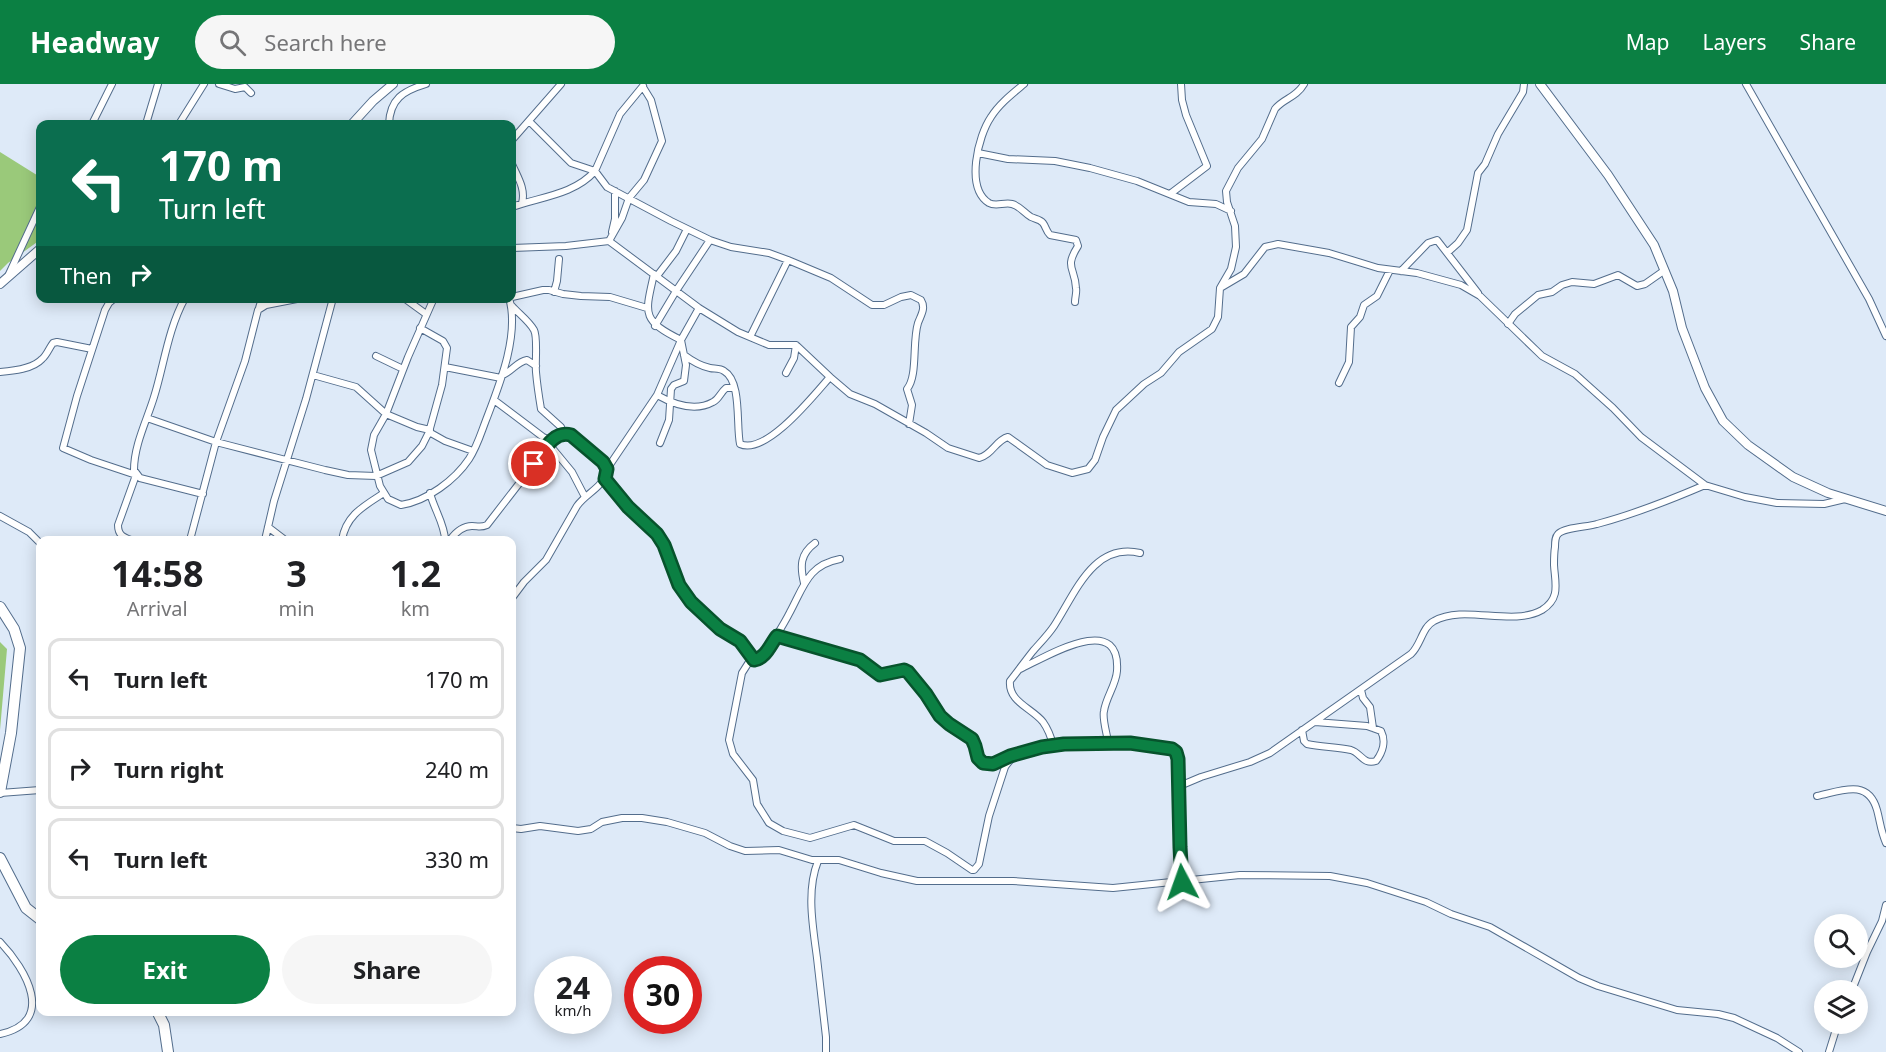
<!DOCTYPE html>
<style>
:root{--surface:#fff;--page:#f6f6f6;--text:#202124;--muted:#757577;--line:#e0e0e0;--accent:#0b8043}
body{margin:0;font-family:"Noto Sans",sans-serif;background:var(--page);color:var(--text);height:100vh;display:flex;flex-direction:column;font-size:22px;white-space:nowrap}
*{box-sizing:border-box;margin:0}
p{font-size:20px;color:var(--muted)}
.icon{flex:none;width:33px;height:33px;fill:none;stroke:currentColor;stroke-width:2;stroke-linecap:round;stroke-linejoin:round}
.map{position:relative;flex:1;overflow:hidden}
.drawer{position:absolute;left:36px;top:452px;width:480px;height:480px;display:flex;flex-direction:column;background:var(--surface);border-radius:12px;box-shadow:0 3px 15px #0003}
.drawer>*{flex:none}
.hud{position:absolute;left:36px;top:36px;width:480px;height:183px;border-radius:12px;box-shadow:0 3px 15px #0003;background:#0b6e4f;color:#fff;overflow:hidden}
.tools{position:absolute;left:1814px;top:830px;display:grid;gap:12px}
.tools a{display:grid;place-items:center;width:54px;height:54px;border-radius:50%;background:var(--surface);box-shadow:0 3px 15px #0003;font-size:30px}
.speed{position:absolute;left:534px;top:872px;display:flex;gap:12px;font-size:30px;font-weight:700;text-align:center}
.speed>*{display:grid;place-content:center;width:78px;height:78px;border-radius:50%;background:var(--surface);box-shadow:0 3px 15px #0003;line-height:1}
.speed small{font-size:15px;font-weight:400}
.speed .limit{border:9px solid #d22;background:#fff;color:#111}
.pin{position:absolute;display:grid;place-items:center;width:51px;height:51px;color:#fff;margin:-26px;border:3px solid #fff;border-radius:50%;box-shadow:0 2px 6px #0007}
.me{position:absolute;width:66px;margin:-33px;rotate:356deg;stroke-linejoin:round;filter:drop-shadow(0 0 4px #0008)}
.turn{display:flex;align-items:center;gap:21px;height:126px;padding:0 24px;font-size:27px}
.turn .icon{width:78px;height:78px;stroke-width:2.5}
.turn b{display:block;font-size:42px;line-height:51px}
.then{display:flex;align-items:center;height:57px;padding:0 24px;background:#0003;gap:12px;font-size:22px}
.eta{display:flex;justify-content:space-evenly;align-items:center;height:102px;text-align:center}
.eta b{font-size:36px;font-weight:700;line-height:42px}
.cta{display:flex;gap:12px;margin-top:auto;padding:12px 24px}
.cta a{flex:1;height:69px;border-radius:36px;background:var(--accent);color:#fff;font-size:24px;font-weight:700;line-height:69px;text-align:center}
.cta a+a{background:var(--page);color:var(--text)}
ul{padding:0;list-style:none}
li{display:flex;align-items:center;gap:18px;height:81px;margin:0 12px 9px;padding:0 12px;border:3px solid var(--line);border-radius:12px}
li div{flex:1}
li b{display:block;font-size:22px}
li em{font-style:normal}
header{display:flex;align-items:center;gap:36px;box-sizing:border-box;height:84px;padding:0 30px;background:var(--accent);color:#fff}
header strong{font-size:28px}
nav{display:flex;gap:33px;margin-inline-start:auto;font-size:21px}
.search{width:420px;height:54px;background:var(--page);display:flex;align-items:center;gap:15px;box-sizing:border-box;padding:0 21px;border-radius:33px;color:var(--muted);font-size:22px}
.map>svg:first-child{display:block}
.forest{fill:#9ac97a}
.lines{fill:none;stroke-linecap:round;stroke-linejoin:round}
.street-casing{stroke:#536d8c;stroke-width:8}
.secondary-casing{stroke:#536d8c;stroke-width:10}
.highway-casing{stroke:#536d8c;stroke-width:12}
.street{stroke:#fff;stroke-width:6}
.secondary{stroke:#fff;stroke-width:8}
.highway{stroke:#fff;stroke-width:10}
.route-casing{stroke:#07532c;stroke-width:15}
.route{stroke:#0b8043;stroke-width:10}
</style>
<header>
<strong>Headway</strong>
<div class="search"><svg class="icon" aria-label="search" viewBox="0 0 24 24"><circle cx="10" cy="10" r="6"/><path d="M15 15l6 6"/></svg>Search here</div>
<nav><a>Map</a><a>Layers</a><a>Share</a></nav>
</header>
<div class="map">
<svg width="1886" height="968" viewBox="0 0 1886 968">
<rect width="100%" height="100%" fill="#deeaf8"/>
<path class="forest" d="M 0,68 L 40,93 L 40,156 L 8,179 L 0,187 Z
M 0,558 L 7,565 L 0,646 Z"/>
<g class="lines">
<defs>
<path id="street" d="M 219,0 L 235,5 L 245,3 L 251,9
M 1024,0 C 1012,10 999,20 991,33 C 978,52 965,104 989,119 C 996,123 1004,118 1012,120 C 1020,122 1024,129 1031,133 C 1035,135 1040,135 1043,139 C 1046,143 1046,147 1050,151 L 1076,156 L 1078,162 C 1064,184 1075,183 1076,204 C 1077,208 1075,213 1075,218
M 1746,0 L 1869,215 L 1886,252
M 529,37 L 571,79 L 595,87 L 607,103 L 671,137 L 710,156 L 731,163 L 769,169 L 788,176 L 831,194 L 872,221 L 884,221 L 901,213 L 911,211 L 921,216 C 926,224 921,231 918,239 C 912,258 918,292 907,305 L 912,321 L 909,340
M 92,40 L 112,0
M 146,40 L 158,0
M 179,40 L 204,0
M 389,40 C 390,15 403,7 426,0
M 512,56 L 561,0
M 978,69 L 1008,75 L 1055,77 L 1090,84 L 1137,97 L 1189,118 L 1216,120 L 1231,127
M 512,80 C 517,92 526,105 522,119
M 1170,110 L 1207,82 L 1186,31 L 1182,16 L 1181,0
M 512,123 C 539,113 574,111 595,87 L 620,30 L 643,2
M 612,148 L 615,135 L 615,107
M 609,157 L 699,224 L 738,248 L 769,261 L 796,261 L 830,293 L 850,310 L 875,320 L 926,349 L 948,364 L 979,374 C 992,371 996,356 1008,353 L 1047,381 L 1072,389 L 1088,385 L 1095,376 L 1103,353 L 1116,326 L 1144,300 L 1161,289 L 1179,268 L 1212,245 L 1218,233 L 1220,204 L 1231,185 L 1236,163 L 1235,142 L 1227,118 L 1226,107 L 1238,84 L 1262,55 L 1275,25 C 1284,14 1296,14 1304,0
M 512,164 L 566,162 L 609,157 L 622,134 L 629,114 L 644,96 L 662,57 L 651,16 L 643,3
M 1448,168 L 1458,159 L 1467,146 L 1478,89 L 1485,80 L 1498,50 L 1523,8 L 1524,0
M 1401,187 L 1428,159 L 1437,156 L 1478,209
M 9,190 L 40,123
M 654,190 C 645,230 641,236 681,256 L 686,281 L 684,297 L 674,301 L 671,305 L 669,336 L 660,359
M 657,192 L 676,167 L 687,145
M 1222,203 L 1244,190 L 1265,163 L 1278,160 L 1329,169 L 1378,184 L 1417,189 L 1461,201 L 1480,212 L 1542,272 L 1575,290 L 1613,324 L 1641,353 L 1705,401 L 1745,413 L 1777,419 L 1824,420 L 1845,415
M 554,208 L 557,197 L 559,175
M 512,213 L 543,206 L 549,206 L 563,210 L 581,212 L 610,213 L 647,224
M 115,214 L 109,219 L 105,226 L 77,312 L 63,364 L 91,376 L 136,391 L 118,441 C 118,451 123,453 131,456
M 175,214 L 184,215
M 185,214 C 168,245 164,281 154,313 C 147,336 134,361 134,386 L 140,394 L 203,410
M 404,214 L 426,230
M 434,214 L 408,273 L 386,330 L 374,351 L 371,366 L 380,402 L 388,415 L 401,421 C 427,417 455,396 469,375 C 477,363 481,349 486,336 C 499,302 520,251 509,214
M 512,222 C 518,229 529,237 534,246 C 538,253 535,279 536,288 C 537,300 539,313 541,325 L 561,343 L 560,351
M 259,224 L 262,214
M 1508,240 L 1515,230 L 1538,211 L 1552,208 L 1562,201 L 1572,198 L 1594,200 L 1618,191 L 1637,202 L 1645,200 L 1665,186
M 655,242 L 676,207 L 710,156
M 750,253 L 788,176
M 684,271 C 692,277 700,282 710,284 C 714,285 720,284 724,287 C 742,297 736,342 740,360 C 766,372 814,311 830,293
M 376,272 L 403,285
M 445,283 L 501,294
M 0,288 C 13,287 33,285 42,275 C 47,271 49,264 53,259 L 57,258 L 92,265
M 786,289 L 794,274 L 796,261
M 313,291 L 356,303 L 386,330 L 417,343 L 430,346
M 502,291 C 512,288 516,278 527,276 L 536,282
M 1339,299 L 1349,278 L 1351,243 L 1360,233 L 1364,221 L 1377,212 L 1390,186
M 657,311 C 673,320 695,328 713,318 C 719,315 720,309 726,304 L 734,304
M 494,316 L 543,353 L 550,356 L 566,350 L 571,351 L 603,378 L 607,385 C 604,404 587,408 577,422 L 546,476 L 524,498 L 512,514
M 147,334 L 216,358 L 325,386 L 348,391 L 376,392 L 408,378 L 422,362 L 429,348 L 442,301 L 447,264 L 443,257 L 420,244
M 429,348 L 445,357 L 473,367
M 548,359 L 572,388 L 585,413
M 607,385 L 657,311 L 681,256 L 699,224
M 605,395 L 628,423 L 657,450 L 664,461 L 679,501 L 691,517 L 720,545 L 740,557 L 754,576
M 430,409 C 434,425 445,441 445,456
M 0,432 L 29,448 L 40,459
M 268,443 L 285,456
M 190,456 L 216,358 L 245,277 L 258,226 L 266,221 L 302,214
M 265,456 L 274,417 L 306,315 L 333,214
M 342,456 C 346,431 364,422 384,409
M 450,456 C 455,449 463,442 472,442 C 479,442 480,444 487,441 L 545,366 L 550,356
M 840,475 C 808,481 804,502 790,528 C 783,542 774,555 766,569 L 762,573 L 749,578 L 742,589 L 729,656 L 733,670 L 753,696 L 757,720 L 769,739 L 783,747 L 810,754 L 854,741 L 894,757 L 925,757 L 947,769 L 972,786 L 974,786 L 979,780 L 989,732 L 1005,683 C 1008,679 1010,675 1015,673 C 1026,666 1042,663 1055,661 C 1078,658 1160,654 1176,668 L 1180,705
M 804,499 C 800,482 800,470 815,459
M 777,552 L 860,576 L 880,591 L 904,586 L 907,588 L 926,610 L 941,632 L 949,640 L 972,655 L 980,677 L 993,680 L 1012,672
M 1020,585 C 1046,573 1121,526 1117,587 C 1116,601 1106,613 1104,627 C 1102,634 1107,650 1108,658
M 1361,606 L 1363,614 L 1370,623 L 1373,644
M 1302,646 L 1304,657 L 1307,660 C 1321,663 1337,663 1351,666 C 1361,669 1363,681 1376,677 C 1383,668 1386,657 1381,647 L 1367,642 L 1315,638
M 1053,661 C 1051,653 1048,645 1043,638 C 1032,624 1008,618 1010,597 C 1018,587 1025,577 1033,567 C 1040,559 1048,551 1054,542 C 1075,510 1093,458 1140,469
M 0,709 L 40,706
M 1817,712 C 1841,707 1868,694 1877,726 C 1880,737 1881,748 1886,759
M 512,744 L 521,745 L 540,742 L 578,747 L 591,745 L 602,738 L 622,734 L 642,734 L 667,738 L 705,749 L 730,762 L 745,767 L 779,766 L 812,776 L 839,776 L 881,789 L 917,797 L 1013,797 L 1113,804 L 1240,791 L 1330,792 L 1367,799 L 1426,818 L 1451,830 L 1490,843 L 1579,894 L 1598,902 L 1677,926 L 1718,930 L 1734,934 L 1777,954 L 1799,968
M 818,777 C 806,807 813,843 817,874 C 820,901 823,927 826,953 L 826,968
M 1182,798 L 1179,721 L 1180,705 L 1182,701 L 1201,693 L 1250,678 L 1270,669 L 1411,570 C 1421,561 1422,543 1434,537 C 1464,520 1512,543 1542,526 C 1561,514 1555,499 1554,481 C 1554,475 1554,469 1555,463 C 1555,458 1555,453 1558,450 C 1564,443 1588,443 1597,440 C 1635,430 1670,416 1705,401
M 0,858 C 26,885 57,938 0,950
M 1852,906 L 1867,868 L 1882,837 L 1886,821
M 1829,968 L 1838,939"/>
<path id="secondary" d="M 1540,0 L 1608,91 L 1654,161 L 1673,207 L 1682,244 L 1705,304 L 1723,337 L 1748,361 L 1793,393 L 1828,409 L 1886,427
M 352,40 L 373,17 L 393,0
M 0,200 L 40,165"/>
<path id="highway" d="M 0,523 L 14,545 L 20,564 L 11,649 L 0,708
M 0,774 L 26,824 L 40,835
M 157,927 L 164,941 L 168,968"/>
</defs>
<use href="#street" class="street-casing"/>
<use href="#secondary" class="secondary-casing"/>
<use href="#highway" class="highway-casing"/>
<use href="#street" class="street"/>
<use href="#secondary" class="secondary"/>
<use href="#highway" class="highway"/>
</g>
<g class="lines">
<defs>
<path id="route" d="M 534,380 C 544,367 553,346 571,351 L 603,378 L 607,385 L 605,395 L 628,423 L 657,450 L 664,461 L 679,501 L 691,518 L 720,545 L 740,557 L 754,576 C 766,574 770,561 777,552 L 860,576 L 880,591 L 904,586 L 908,588 L 926,610 L 940,632 L 949,640 L 972,655 L 975,662 L 978,674 L 983,679 L 993,680 L 1010,672 L 1042,663 L 1064,660 L 1130,659 L 1172,665 L 1176,668 L 1178,675 L 1180,763 L 1182,798"/>
</defs>
<use href="#route" class="route-casing"/>
<use href="#route" class="route"/>
</g>
</svg>
<div class="tools">
<a><svg class="icon" aria-label="search" viewBox="0 0 24 24"><circle cx="10" cy="10" r="6"/><path d="M15 15l6 6"/></svg></a>
<a><svg class="icon" aria-label="layers" viewBox="0 0 24 24"><path d="M12 4l9 5-9 5-9-5zM3 14l9 5 9-5"/></svg></a>
</div>
<div class="speed"><div>24<small>km/h</small></div><div class="limit">30</div></div>
<div class="pin" style="left:534px;top:380px;background:#d93025"><svg class="icon" aria-label="arrive" viewBox="0 0 24 24"><path d="M6 21V4h12l-3 4 3 4H6"/></svg></div>
<svg class="me" style="left:1182px;top:798px" viewBox="-20 -20 40 40"><path d="M0-17L14 15 0 8-14 15z" fill="#0b8043" stroke="#fff" stroke-width="4"/></svg>
<div class="hud">
<div class="turn"><svg class="icon" aria-label="left" viewBox="0 0 24 24"><path d="M17 20v-9H6M10 6l-5 5 5 5"/></svg><div><b>170 m</b>Turn left</div></div>
<div class="then">Then<svg class="icon" aria-label="right" viewBox="0 0 24 24"><path d="M7 20v-9h11M14 6l5 5-5 5"/></svg></div>
</div>
<section class="drawer">
<div class="eta">
<div><b>14:58</b><p>Arrival</p></div>
<div><b>3</b><p>min</p></div>
<div><b>1.2</b><p>km</p></div>
</div>
<ul>
<li><svg class="icon" aria-label="left" viewBox="0 0 24 24"><path d="M17 20v-9H6M10 6l-5 5 5 5"/></svg><div><b>Turn left</b></div><em>170 m</em></li>
<li><svg class="icon" aria-label="right" viewBox="0 0 24 24"><path d="M7 20v-9h11M14 6l5 5-5 5"/></svg><div><b>Turn right</b></div><em>240 m</em></li>
<li><svg class="icon" aria-label="left" viewBox="0 0 24 24"><path d="M17 20v-9H6M10 6l-5 5 5 5"/></svg><div><b>Turn left</b></div><em>330 m</em></li>
</ul>
<div class="cta"><a>Exit</a><a>Share</a></div>
</section>
</div>
